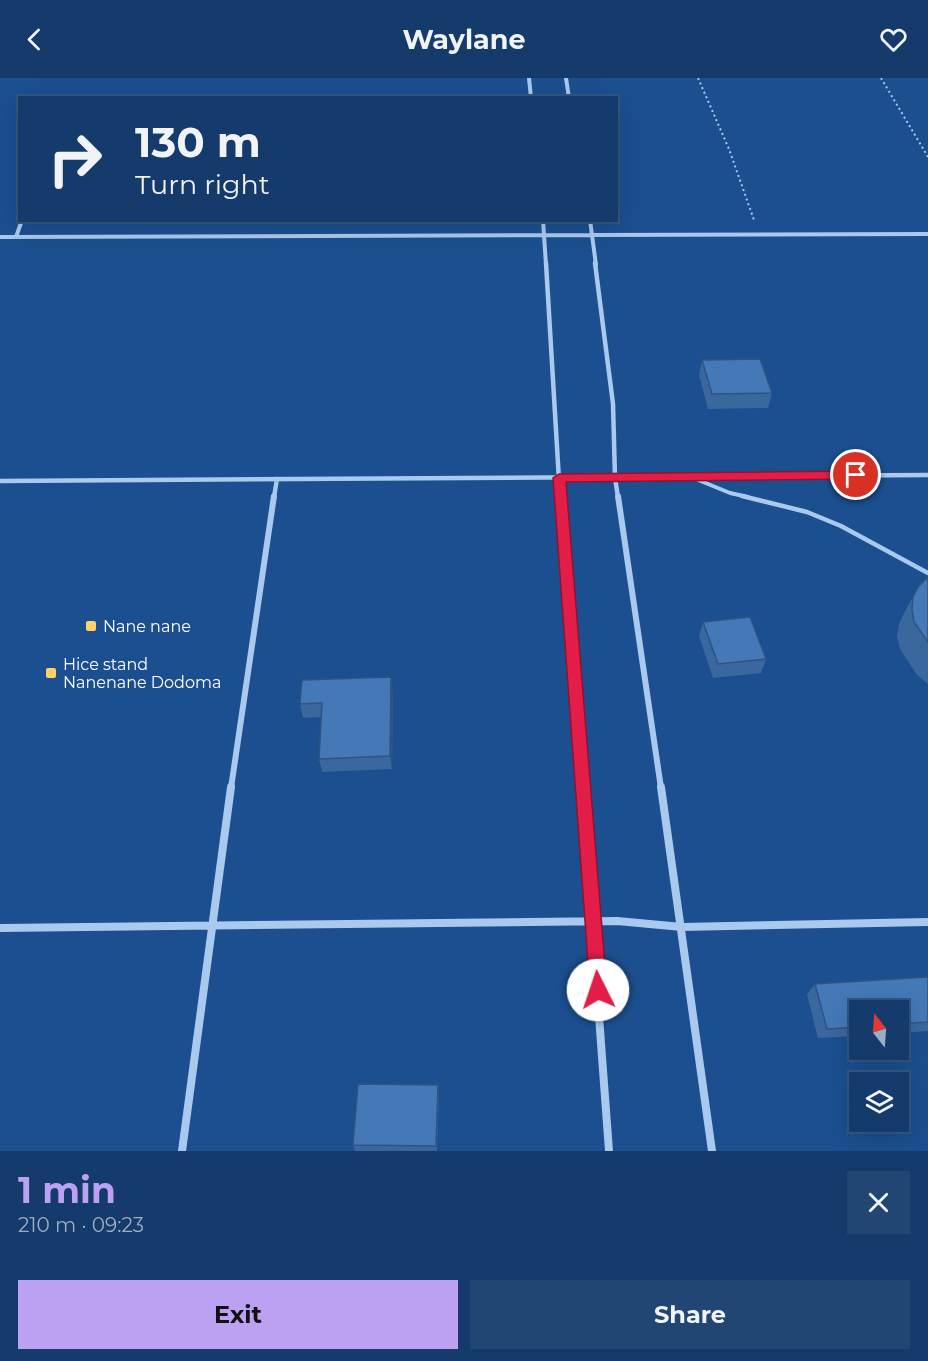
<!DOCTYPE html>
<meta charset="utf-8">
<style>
:root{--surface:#143b6b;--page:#214673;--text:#f1f3f6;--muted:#9dadc1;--line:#33557e;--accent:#bca0f2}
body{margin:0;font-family:Montserrat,sans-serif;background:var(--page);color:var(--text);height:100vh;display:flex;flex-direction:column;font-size:22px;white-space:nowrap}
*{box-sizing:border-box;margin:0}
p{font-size:20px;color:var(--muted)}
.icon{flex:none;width:33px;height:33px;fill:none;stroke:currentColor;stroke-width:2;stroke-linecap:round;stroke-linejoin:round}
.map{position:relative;height:1073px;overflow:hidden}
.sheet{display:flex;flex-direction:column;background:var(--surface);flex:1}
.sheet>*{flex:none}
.guide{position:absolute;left:18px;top:18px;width:600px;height:126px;border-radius:0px;box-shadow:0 6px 24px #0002,0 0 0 2px var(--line);background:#143b6b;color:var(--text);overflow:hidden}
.needle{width:39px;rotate:343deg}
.fabs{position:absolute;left:849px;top:922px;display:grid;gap:12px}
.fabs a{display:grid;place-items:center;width:60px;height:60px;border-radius:0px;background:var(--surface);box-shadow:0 6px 24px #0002,0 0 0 2px var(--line);font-size:30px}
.pin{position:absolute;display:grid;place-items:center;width:51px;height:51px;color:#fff;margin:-26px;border:3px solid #fff;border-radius:50%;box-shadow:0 2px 6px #0007}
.me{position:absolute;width:66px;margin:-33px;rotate:356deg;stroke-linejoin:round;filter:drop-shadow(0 0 4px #0008)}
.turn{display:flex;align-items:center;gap:21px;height:126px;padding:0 18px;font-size:27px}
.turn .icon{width:78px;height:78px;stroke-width:2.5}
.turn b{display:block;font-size:42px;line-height:51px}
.round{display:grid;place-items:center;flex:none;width:63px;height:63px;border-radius:0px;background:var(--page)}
.headline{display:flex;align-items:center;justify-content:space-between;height:102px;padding:0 18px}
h1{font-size:36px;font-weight:700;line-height:45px;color:var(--accent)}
.button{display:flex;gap:12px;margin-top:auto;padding:12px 18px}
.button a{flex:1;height:69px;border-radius:0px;background:var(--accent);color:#111;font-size:24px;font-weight:700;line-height:69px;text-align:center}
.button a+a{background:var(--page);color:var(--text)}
header{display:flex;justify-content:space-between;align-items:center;height:78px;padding:0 18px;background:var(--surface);font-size:27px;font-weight:700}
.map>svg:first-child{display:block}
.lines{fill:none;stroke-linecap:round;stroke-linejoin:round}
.path{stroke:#a9c9ee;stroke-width:2;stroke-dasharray:2 3;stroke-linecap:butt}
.service-far1{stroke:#a9c9ee;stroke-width:4}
.service{stroke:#a9c9ee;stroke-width:4.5}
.minor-far3{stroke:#a9c9ee;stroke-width:4}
.minor-far2{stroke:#a9c9ee;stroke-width:4.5}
.minor-far1{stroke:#a9c9ee;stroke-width:6}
.minor{stroke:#a9c9ee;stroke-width:8}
.wall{fill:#3a679d}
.shaded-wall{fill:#305480}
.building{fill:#4478b7;stroke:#305480;stroke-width:1.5}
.route{fill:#e11d48;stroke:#92132f;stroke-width:1.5}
.poi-dot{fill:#ffd166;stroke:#1b4f8f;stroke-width:2}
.labels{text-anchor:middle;stroke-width:4.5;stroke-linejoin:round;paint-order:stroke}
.poi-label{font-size:16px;fill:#fff;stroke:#1b4f8f;text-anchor:start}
</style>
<header><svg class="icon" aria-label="back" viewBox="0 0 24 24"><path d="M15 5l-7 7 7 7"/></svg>Waylane<svg class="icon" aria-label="heart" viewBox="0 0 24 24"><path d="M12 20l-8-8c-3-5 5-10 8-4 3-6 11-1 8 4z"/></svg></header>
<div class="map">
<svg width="928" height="1073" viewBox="0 0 928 1073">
<rect width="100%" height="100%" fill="#1b4f8f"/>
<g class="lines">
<path class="path" d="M 698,0 L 729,71 L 754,142
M 881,0 L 928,79"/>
<path class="service-far1" d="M 691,399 L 730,415 L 748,419"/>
<path class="service" d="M 742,418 L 807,434 L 841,448 L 928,495"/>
<path class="minor-far3" d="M 529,0 L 531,20
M 566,0 L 569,20
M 543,142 L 546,187
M 590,142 L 596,187
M 0,159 L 928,156
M 16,159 L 22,142"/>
<path class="minor-far2" d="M 546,185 L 560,419
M 595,185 L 613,326 L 615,400 L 618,419
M 0,403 L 928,397
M 274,419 L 277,401"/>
<path class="minor-far1" d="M 560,418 L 582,710
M 618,418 L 661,710
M 231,710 L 274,418"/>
<path class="minor" d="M 582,709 L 609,1073
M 661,709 L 712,1073
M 0,850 L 617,843 L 682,849 L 928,844
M 182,1073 L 231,709"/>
</g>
<path class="wall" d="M 702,282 L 772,315 L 768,330 L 708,331 L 699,297 Z
M 928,499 L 928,606 L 917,597 L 900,571 L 897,558 L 899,546 L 904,535 L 919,508 Z
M 703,544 L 766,581 L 761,595 L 713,600 L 699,558 Z
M 393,613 L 392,691 L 322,694 L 319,681 L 321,639 L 303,640 L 300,626 Z
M 928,899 L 928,953 L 898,955 L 898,933 L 860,933 L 860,958 L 818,960 L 807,916 L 815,906 Z
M 438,1007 L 439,1016 L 437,1073 L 355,1073 L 353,1067 Z"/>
<path class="shaded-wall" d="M 391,599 L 393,613 L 392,691 L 390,678 Z
M 438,1007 L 439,1016 L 436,1073 L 436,1068 Z"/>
<path class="building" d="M 760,281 L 772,315 L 712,316 L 702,282 Z
M 928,499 L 928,564 L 914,544 L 912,531 L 913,519 L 919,508 Z
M 750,539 L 766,581 L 718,586 L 703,544 Z
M 391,599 L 390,678 L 319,681 L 322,625 L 300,626 L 302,602 Z
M 928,899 L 928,944 L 898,946 L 898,933 L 860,933 L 860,949 L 827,951 L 815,906 Z
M 358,1006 L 438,1007 L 436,1068 L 353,1067 Z"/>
<path class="route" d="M 856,393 L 862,397 L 856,401 L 566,404 L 607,912 L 605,919 L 598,921 L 592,919 L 590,912 L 553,400 L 559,396 Z"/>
<g class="poi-dot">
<rect x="85" y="542" width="12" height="12" rx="3"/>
<rect x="45" y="589" width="12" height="12" rx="3"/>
</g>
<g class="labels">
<g class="poi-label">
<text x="103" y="554">Nane nane</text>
<text x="63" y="592">Hice stand<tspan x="63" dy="18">Nanenane Dodoma</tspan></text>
</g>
</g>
</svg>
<div class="fabs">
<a><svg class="needle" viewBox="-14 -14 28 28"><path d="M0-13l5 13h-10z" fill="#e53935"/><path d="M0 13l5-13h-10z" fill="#9dadc1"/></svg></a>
<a><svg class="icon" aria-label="layers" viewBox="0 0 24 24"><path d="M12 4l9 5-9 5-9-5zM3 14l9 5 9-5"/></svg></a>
</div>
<div class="pin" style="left:856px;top:397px;background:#d93025"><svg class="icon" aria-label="arrive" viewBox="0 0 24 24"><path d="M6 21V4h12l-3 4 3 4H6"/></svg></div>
<svg class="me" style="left:598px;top:912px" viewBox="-20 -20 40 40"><circle r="19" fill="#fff"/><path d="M0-13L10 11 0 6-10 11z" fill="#e11d48"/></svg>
<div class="guide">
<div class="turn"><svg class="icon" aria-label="right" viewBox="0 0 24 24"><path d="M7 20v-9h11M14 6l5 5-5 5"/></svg><div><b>130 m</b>Turn right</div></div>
</div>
</div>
<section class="sheet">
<div class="headline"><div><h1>1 min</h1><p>210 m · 09:23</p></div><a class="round"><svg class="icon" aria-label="close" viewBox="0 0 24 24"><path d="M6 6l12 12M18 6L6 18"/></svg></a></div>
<div class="button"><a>Exit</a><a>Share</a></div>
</section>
